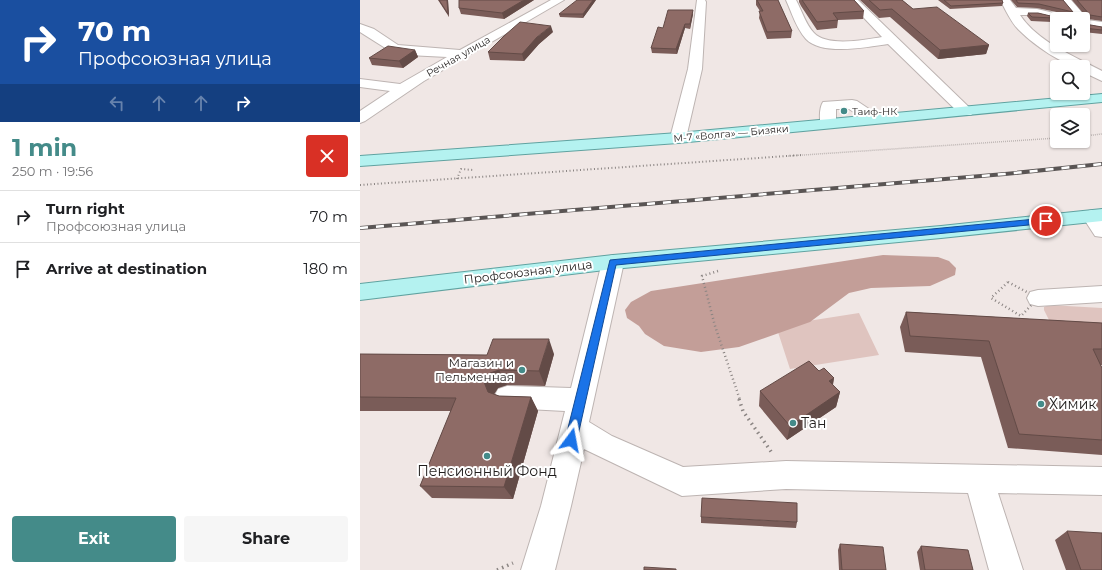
<!DOCTYPE html>
<meta charset="utf-8">
<style>
:root{--surface:#fff;--page:#f6f6f6;--text:#202124;--muted:#757577;--line:#e0e0e0;--accent:#448b89}
body{margin:0;font-family:Montserrat,sans-serif;background:var(--page);color:var(--text);height:100vh;display:flex;flex-direction:column;font-size:15px;white-space:nowrap}
*{box-sizing:border-box;margin:0}
p{font-size:13px;color:var(--muted)}
.icon{flex:none;width:22px;height:22px;fill:none;stroke:currentColor;stroke-width:2;stroke-linecap:round;stroke-linejoin:round}
.map{position:relative;flex:1;overflow:hidden}
.panel{display:flex;flex-direction:column;background:var(--surface);width:360px}
.panel>*{flex:none}
.banner{background:#1a4fa0;color:#fff;overflow:hidden}
.controls{position:absolute;left:690px;top:12px;display:grid;gap:8px}
.controls a{display:grid;place-items:center;width:40px;height:40px;border-radius:4px;background:var(--surface);box-shadow:0 1px 3px #0004;font-size:20px}
.pin{position:absolute;display:grid;place-items:center;width:34px;height:34px;color:#fff;margin:-17px;border:2px solid #fff;border-radius:50%;box-shadow:0 1px 4px #0007}
.me{position:absolute;width:44px;margin:-22px;rotate:13deg;stroke-linejoin:round;filter:drop-shadow(0 0 3px #0008)}
.turn{display:flex;align-items:center;gap:14px;height:84px;padding:0 12px;font-size:18px}
.turn .icon{width:52px;height:52px;stroke-width:2.5}
.turn b{display:block;font-size:28px;line-height:34px}
.lanes{display:flex;align-items:center;height:38px;padding:0 12px;background:#0003;justify-content:center;gap:20px;direction:ltr}
.lanes .off{opacity:.35}
.round{display:grid;place-items:center;flex:none;width:42px;height:42px;border-radius:4px;background:var(--page)}
.overview{display:flex;align-items:center;justify-content:space-between;height:68px;padding:0 12px}
h1{font-size:24px;font-weight:700;line-height:30px;color:var(--accent)}
.button{display:flex;gap:8px;margin-top:auto;padding:8px 12px}
.button a{flex:1;height:46px;border-radius:4px;background:var(--accent);color:#fff;font-size:16px;font-weight:700;line-height:46px;text-align:center}
.button a+a{background:var(--page);color:var(--text)}
ul{padding:0;list-style:none}
li{display:flex;align-items:center;gap:12px;height:52px;padding:0 12px;border-top:1px solid var(--line)}
li div{flex:1}
li b{display:block;font-size:15px}
li em{font-style:normal}
main{display:flex;flex:1;min-height:0}
.map>svg:first-child{display:block}
.green{fill:#dfc4bf}
.forest{fill:#c39e98}
.lines{fill:none;stroke-linecap:round;stroke-linejoin:round}
.minor-casing{stroke:#bdb4b2;stroke-width:2}
.major-casing{stroke:#60a2a0;stroke-width:2}
.path-far3{stroke:#8b8583;stroke-width:1.5;stroke-dasharray:0.5 1.5;stroke-linecap:butt}
.path-far2{stroke:#8b8583;stroke-width:2;stroke-dasharray:1 2.5;stroke-linecap:butt}
.path-far1{stroke:#8b8583;stroke-width:2.5;stroke-dasharray:1 3;stroke-linecap:butt}
.path{stroke:#8b8583;stroke-width:3.5;stroke-dasharray:1.5 4;stroke-linecap:butt}
.minor{fill:#fff;fill-rule:evenodd}
.major{fill:#b4f2f0;fill-rule:evenodd}
.rail-casing{stroke:#5a5554;stroke-width:4}
.rail{stroke:#fff;stroke-width:2.5;stroke-dasharray:8;stroke-linecap:butt}
.wall{fill:#7a5c58}
.shaded-wall{fill:#634b47}
.building{fill:#8e6b66;stroke:#634b47}
.route{fill:#1a73e8;stroke:#114b97}
.poi-dot{fill:#448b89;stroke:#fff;stroke-width:1.5}
.labels{text-anchor:middle;stroke-width:4;stroke-linejoin:round;paint-order:stroke}
.far-street-label{font-size:10px;fill:#211e1d;stroke:#fff}
.far-poi-label{font-size:10px;fill:#211e1d;stroke:#fff;text-anchor:start}
.street-label{font-size:12px;fill:#211e1d;stroke:#fff}
.poi-label{font-size:12px;fill:#211e1d;stroke:#fff;text-anchor:end}
.near-poi-label{font-size:14px;fill:#211e1d;stroke:#fff;text-anchor:start}
</style>
<main>
<section class="panel">
<div class="banner">
<div class="turn"><svg class="icon" aria-label="right" viewBox="0 0 24 24"><path d="M7 20v-9h11M14 6l5 5-5 5"/></svg><div><b>70 m</b>Профсоюзная улица</div></div>
<div class="lanes"><svg class="icon off" aria-label="left" viewBox="0 0 24 24"><path d="M17 20v-9H6M10 6l-5 5 5 5"/></svg><svg class="icon off" aria-label="ahead" viewBox="0 0 24 24"><path d="M12 20V5M6 11l6-6 6 6"/></svg><svg class="icon off" aria-label="ahead" viewBox="0 0 24 24"><path d="M12 20V5M6 11l6-6 6 6"/></svg><svg class="icon" aria-label="right" viewBox="0 0 24 24"><path d="M7 20v-9h11M14 6l5 5-5 5"/></svg></div>
</div>
<div class="overview"><div><h1>1 min</h1><p>250 m · 19:56</p></div><a class="round" style="background:#d93025;color:#fff"><svg class="icon" aria-label="close" viewBox="0 0 24 24"><path d="M6 6l12 12M18 6L6 18"/></svg></a></div>
<ul>
<li><svg class="icon" aria-label="right" viewBox="0 0 24 24"><path d="M7 20v-9h11M14 6l5 5-5 5"/></svg><div><b>Turn right</b><p>Профсоюзная улица</p></div><em>70 m</em></li>
<li><svg class="icon" aria-label="arrive" viewBox="0 0 24 24"><path d="M6 21V4h12l-3 4 3 4H6"/></svg><div><b>Arrive at destination</b></div><em>180 m</em></li>
</ul>
<div class="button"><a>Exit</a><a>Share</a></div>
</section>
<div class="map">
<svg width="742" height="570" viewBox="0 0 742 570">
<rect width="100%" height="100%" fill="#f0e7e5"/>
<path class="green" d="M 689,305 L 742,308 L 742,343 L 697,336 L 684,310 L 684,307 Z
M 499,313 L 519,355 L 430,369 L 416,326 Z"/>
<path class="forest" d="M 523,255 L 578,257 L 589,261 L 596,268 L 595,275 L 570,286 L 511,288 L 489,293 L 450,322 L 379,347 L 341,352 L 304,346 L 285,334 L 279,326 L 267,318 L 265,310 L 271,302 L 291,291 Z"/>
<g class="lines">
<defs>
<path id="minor" d="M 191,0 L 204,0 L 64,81 L 5,121 L 0,123 L 0,111 L 30,91 L 0,87 L 0,79 L 40,84 L 87,57 L 48,55 L 30,51 L 0,32 L 0,24 L 14,29 L 38,45 L 100,50 Z
M 337,0 L 345,0 L 346,2 L 342,69 L 326,138 L 324,141 L 318,143 L 312,141 L 310,138 L 328,69 Z
M 426,0 L 436,0 C 442,11 446,25 454,33 C 467,47 504,40 522,37 L 487,0 L 498,0 L 614,112 L 611,115 L 601,115 L 528,44 C 507,47 462,56 446,39 C 436,28 432,13 426,0 Z
M 640,0 L 650,0 L 656,8 L 677,9 L 711,17 L 713,19 L 697,20 L 677,15 L 660,15 C 678,42 714,56 742,71 L 742,81 L 723,72 L 723,67 C 704,67 673,44 660,31 C 651,23 646,10 640,0 Z
M 700,0 L 711,0 L 726,17 L 727,20 L 742,22 L 742,30 L 723,27 L 723,19 L 716,19 Z
M 492,100 L 497,101 L 521,117 L 524,120 L 521,123 L 511,123 L 489,109 L 476,109 L 476,124 L 474,127 L 462,127 C 459,122 459,108 463,102 Z
M 732,210 L 739,212 L 742,216 L 742,237 L 735,236 L 722,216 L 725,212 Z
M 253,255 L 260,257 L 264,262 L 229,422 L 252,436 L 323,467 L 426,461 L 742,467 L 742,495 L 638,493 L 663,570 L 629,570 L 608,493 L 426,489 L 322,496 L 224,449 L 211,506 L 195,570 L 161,570 L 181,506 L 205,411 L 147,408 L 138,405 L 134,397 L 138,389 L 147,386 L 211,388 L 242,262 L 246,257 Z
M 742,286 L 742,302 L 678,306 L 670,304 L 667,298 L 670,292 L 678,290 Z"/>
<path id="major" d="M 742,94 L 742,102 L 318,143 L 0,166 L 0,156 L 318,133 Z
M 742,209 L 742,221 L 581,238 L 253,269 L 0,300 L 0,284 L 253,255 L 581,226 Z"/>
</defs>
<use href="#minor" class="minor-casing"/>
<use href="#major" class="major-casing"/>
<path class="path-far3" d="M 723,136 L 742,134
M 428,156 L 697,138"/>
<path class="path-far2" d="M 97,179 L 101,169 L 113,170
M 0,185 L 442,155"/>
<path class="path-far1" d="M 358,271 L 342,276 L 355,326 L 380,400
M 648,282 L 678,298 L 661,316 L 631,298 Z"/>
<path class="path" d="M 379,399 L 383,411 L 412,453
M 137,570 L 153,563"/>
<use href="#minor" class="minor"/>
<use href="#major" class="major"/>
<defs>
<path id="rail" d="M 0,228 L 645,174 L 742,164"/>
</defs>
<use href="#rail" class="rail-casing"/>
<use href="#rail" class="rail"/>
</g>
<path class="wall" d="M 78,0 L 88,0 L 89,17 Z
M 174,0 L 144,19 L 101,14 L 99,8 Z
M 236,0 L 223,18 L 200,17 L 199,14 Z
M 396,0 L 418,0 L 432,31 L 431,38 L 407,39 L 399,18 L 400,11 L 396,5 Z
M 439,0 L 494,0 L 504,11 L 503,19 L 478,20 L 477,28 L 457,30 L 441,6 L 439,2 Z
M 500,0 L 542,0 L 553,9 L 629,45 L 626,54 L 578,59 L 530,17 L 519,18 Z
M 578,0 L 642,0 L 643,3 L 642,6 L 590,9 Z
M 651,0 L 703,0 L 713,12 L 711,15 L 677,8 L 657,7 Z
M 712,0 L 742,0 L 742,21 L 728,19 Z
M 668,13 L 678,13 L 699,18 L 716,15 L 723,17 L 725,24 L 742,27 L 742,34 L 723,32 L 723,19 L 697,19 L 697,30 L 695,29 L 692,22 L 671,21 L 667,16 Z
M 333,14 L 330,29 L 325,28 L 317,54 L 292,53 L 291,48 L 303,28 Z
M 193,32 L 179,44 L 164,61 L 130,60 L 128,52 Z
M 55,50 L 58,57 L 43,68 L 12,65 L 9,58 Z
M 546,312 L 742,323 L 742,365 L 741,365 L 742,368 L 742,455 L 648,448 L 621,357 L 545,352 L 540,327 Z
M 0,354 L 127,355 L 194,354 L 185,386 L 147,385 L 138,388 L 134,394 L 139,396 L 171,397 L 178,411 L 153,499 L 72,498 L 60,486 L 91,411 L 0,411 Z
M 459,371 L 474,378 L 473,385 L 480,392 L 476,407 L 427,440 L 399,406 L 400,391 Z
M 341,517 L 437,522 L 436,528 L 341,523 Z
M 707,531 L 742,570 L 706,570 L 695,540 Z
M 480,544 L 526,570 L 479,570 L 478,550 Z
M 561,546 L 613,570 L 560,570 L 557,552 Z"/>
<path class="shaded-wall" d="M 87,0 L 88,0 L 89,17 L 88,14 Z
M 164,0 L 174,0 L 144,19 L 142,13 Z
M 233,0 L 236,0 L 223,18 L 223,14 Z
M 333,10 L 333,14 L 330,29 L 330,24 Z
M 325,24 L 325,28 L 317,54 L 316,49 Z
M 191,26 L 193,32 L 179,44 L 164,61 L 162,54 L 177,37 Z
M 629,45 L 626,54 L 578,59 L 580,50 Z
M 55,50 L 58,57 L 43,68 L 39,61 Z
M 189,339 L 194,354 L 185,386 L 179,371 Z
M 139,370 L 147,385 L 138,388 L 133,396 L 128,392 L 124,382 L 130,373 Z
M 474,378 L 471,393 L 469,381 Z
M 480,392 L 476,407 L 427,440 L 430,426 Z
M 171,397 L 178,411 L 153,499 L 144,487 Z"/>
<path class="building" d="M 79,0 L 87,0 L 88,14 Z
M 99,0 L 164,0 L 142,13 L 99,8 Z
M 217,0 L 233,0 L 223,14 L 199,14 Z
M 397,0 L 418,0 L 432,31 L 407,32 L 399,11 L 403,11 Z
M 442,0 L 494,0 L 504,11 L 473,13 L 478,20 L 457,22 Z
M 509,0 L 542,0 L 553,9 L 577,7 L 629,45 L 580,50 L 532,9 L 520,10 Z
M 584,0 L 642,0 L 643,3 L 591,6 Z
M 656,0 L 703,0 L 713,12 L 679,4 L 658,3 Z
M 717,0 L 742,0 L 742,17 L 730,15 Z
M 308,10 L 333,10 L 330,24 L 325,24 L 316,49 L 291,48 L 298,27 L 303,28 Z
M 668,13 L 678,13 L 699,18 L 716,15 L 723,17 L 725,24 L 742,27 L 742,30 L 723,28 L 723,19 L 697,19 L 697,25 L 696,25 L 694,18 L 672,17 Z
M 160,22 L 191,26 L 177,37 L 162,54 L 128,52 L 144,36 Z
M 28,46 L 55,50 L 39,61 L 9,58 Z
M 546,312 L 742,323 L 742,349 L 733,349 L 742,368 L 742,440 L 659,434 L 629,341 L 550,336 Z
M 133,339 L 189,339 L 179,371 L 139,370 L 130,373 L 124,382 L 128,392 L 139,396 L 171,397 L 144,487 L 60,486 L 96,398 L 0,397 L 0,354 L 127,355 Z
M 449,361 L 459,371 L 464,368 L 474,378 L 469,381 L 480,392 L 430,426 L 400,391 Z
M 342,498 L 437,503 L 437,522 L 341,517 Z
M 707,531 L 742,533 L 742,570 L 721,570 Z
M 480,544 L 523,547 L 526,570 L 482,570 Z
M 561,546 L 608,550 L 613,570 L 565,570 Z
M 284,567 L 316,569 L 316,570 L 284,570 Z"/>
<path class="route" d="M 686,218 L 689,219 L 689,223 L 256,265 L 217,440 L 215,444 L 211,445 L 207,444 L 205,440 L 250,260 Z"/>
<g class="poi-dot">
<circle cx="484" cy="111" r="4"/>
<circle cx="162" cy="370" r="4"/>
<circle cx="681" cy="404" r="4"/>
<circle cx="433" cy="423" r="4"/>
<circle cx="127" cy="456" r="4"/>
</g>
<g class="labels">
<g class="far-street-label">
<text transform="translate(98 56) rotate(-30)" y="4">Речная улица</text>
<text transform="translate(371 133) rotate(-5)" y="4">М-7 «Волга» — Бизяки</text>
</g>
<g class="far-poi-label">
<text x="492" y="115">Таиф-НК</text>
</g>
<g class="street-label">
<text transform="translate(168 272) rotate(-7)" y="4">Профсоюзная улица</text>
</g>
<g class="poi-label">
<text x="154" y="367">Магазин и<tspan x="154" dy="14">Пельменная</tspan></text>
</g>
<g class="near-poi-label">
<text x="689" y="409">Химик</text>
<text x="441" y="428">Тан</text>
<text x="127" y="476" text-anchor="middle">Пенсионный Фонд</text>
</g>
</g>
</svg>
<div class="controls">
<a><svg class="icon" aria-label="sound" viewBox="0 0 24 24"><path d="M4 9h4l5-4v14l-5-4H4zM17 9q2 3 0 6"/></svg></a>
<a><svg class="icon" aria-label="search" viewBox="0 0 24 24"><circle cx="10" cy="10" r="6"/><path d="M15 15l6 6"/></svg></a>
<a><svg class="icon" aria-label="layers" viewBox="0 0 24 24"><path d="M12 4l9 5-9 5-9-5zM3 14l9 5 9-5"/></svg></a>
</div>
<div class="pin" style="left:686px;top:221px;background:#d93025"><svg class="icon" aria-label="arrive" viewBox="0 0 24 24"><path d="M6 21V4h12l-3 4 3 4H6"/></svg></div>
<svg class="me" style="left:211px;top:440px" viewBox="-20 -20 40 40"><path d="M0-17L14 15 0 8-14 15z" fill="#1a73e8" stroke="#fff" stroke-width="4"/></svg>
</div>
</main>
